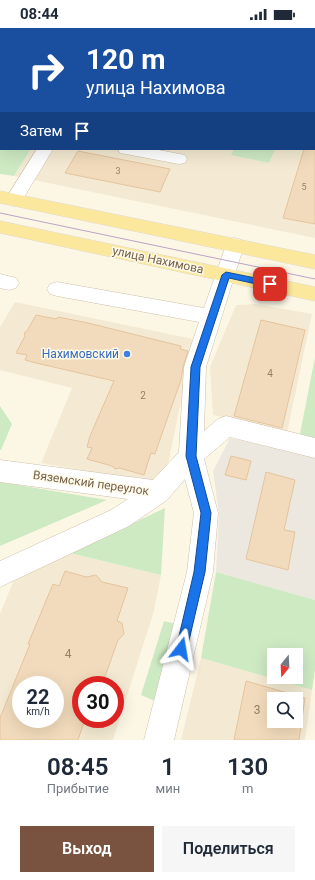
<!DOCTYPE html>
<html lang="ru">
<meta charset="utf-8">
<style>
:root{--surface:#fff;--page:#f6f6f7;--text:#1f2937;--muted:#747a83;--accent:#79533f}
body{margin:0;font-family:Roboto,sans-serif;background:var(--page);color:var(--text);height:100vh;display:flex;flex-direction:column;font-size:15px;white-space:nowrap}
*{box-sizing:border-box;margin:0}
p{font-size:13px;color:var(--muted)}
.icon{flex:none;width:22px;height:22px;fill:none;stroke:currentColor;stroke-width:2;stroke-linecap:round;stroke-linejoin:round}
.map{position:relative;height:712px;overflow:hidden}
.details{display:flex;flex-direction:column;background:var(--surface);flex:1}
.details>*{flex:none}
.guide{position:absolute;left:0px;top:0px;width:315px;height:122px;box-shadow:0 4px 16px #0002;background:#1a4fa0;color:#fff;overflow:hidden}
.needle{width:26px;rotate:198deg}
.controls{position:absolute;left:267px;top:620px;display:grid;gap:8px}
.controls a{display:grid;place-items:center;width:36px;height:36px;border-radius:0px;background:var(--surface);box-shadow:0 4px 16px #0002;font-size:20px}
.speed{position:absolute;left:12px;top:648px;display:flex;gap:8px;font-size:20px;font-weight:700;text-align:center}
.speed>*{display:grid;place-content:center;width:52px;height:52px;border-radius:50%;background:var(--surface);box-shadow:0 4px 16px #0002;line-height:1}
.speed small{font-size:10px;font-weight:400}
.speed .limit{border:6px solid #d22;background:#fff;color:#111}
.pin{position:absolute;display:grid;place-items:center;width:34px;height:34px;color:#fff;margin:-17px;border-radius:8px;box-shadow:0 2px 6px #0006}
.me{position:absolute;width:44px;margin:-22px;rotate:14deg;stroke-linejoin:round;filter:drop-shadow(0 0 3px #0008)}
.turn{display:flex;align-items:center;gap:14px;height:84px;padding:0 20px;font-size:18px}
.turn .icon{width:52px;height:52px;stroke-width:2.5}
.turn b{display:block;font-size:28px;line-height:34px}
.then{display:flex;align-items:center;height:38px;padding:0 20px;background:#0003;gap:8px;font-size:15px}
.eta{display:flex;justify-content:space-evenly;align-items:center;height:68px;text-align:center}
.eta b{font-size:24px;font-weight:600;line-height:28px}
.primary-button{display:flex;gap:8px;margin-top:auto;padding:8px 20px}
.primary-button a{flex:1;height:46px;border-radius:0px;background:var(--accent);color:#fff;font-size:16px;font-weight:600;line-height:46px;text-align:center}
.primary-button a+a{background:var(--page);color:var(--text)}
.status{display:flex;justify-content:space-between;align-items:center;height:28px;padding:0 20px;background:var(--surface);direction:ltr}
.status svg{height:11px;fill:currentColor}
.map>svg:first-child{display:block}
.residential{fill:#f4ead3;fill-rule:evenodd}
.industrial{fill:#ece8df}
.green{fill:#cdeac3;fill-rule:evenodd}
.building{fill:#f2dbbc;stroke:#e5c49c;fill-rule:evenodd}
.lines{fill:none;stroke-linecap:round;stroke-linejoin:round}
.minor-casing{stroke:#cec0ab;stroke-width:1}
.major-casing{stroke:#ded9d4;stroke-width:1}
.minor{fill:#fff;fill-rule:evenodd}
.major{fill:#fbe89d;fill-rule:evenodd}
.tram{stroke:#bca3c6;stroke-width:1}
.route{fill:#1a73e8;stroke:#114b97}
.shop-dot{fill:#3f7fe0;stroke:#fffbeb;stroke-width:1.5}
.labels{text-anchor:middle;stroke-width:3;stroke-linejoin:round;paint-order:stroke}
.far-number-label{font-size:9px;fill:#958066}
.number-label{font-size:10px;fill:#958066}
.street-label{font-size:12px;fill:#76614a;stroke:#fffbeb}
.shop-label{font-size:12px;fill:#366cbe;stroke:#fffbeb;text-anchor:end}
.near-number-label{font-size:12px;fill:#958066}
</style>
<div class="status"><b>08:44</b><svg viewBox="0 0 49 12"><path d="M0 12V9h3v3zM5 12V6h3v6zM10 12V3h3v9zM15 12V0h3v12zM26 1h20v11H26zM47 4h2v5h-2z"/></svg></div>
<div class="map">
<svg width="315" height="712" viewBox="0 0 315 712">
<rect width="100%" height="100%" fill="#fcf7e5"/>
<path class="residential" d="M 0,0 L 256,0 L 1,1 L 1,110 Z
M 314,71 L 315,210 L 14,148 L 31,121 L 314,121 Z
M 15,274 L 198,312 L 188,340 L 168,436 L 152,455 L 41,435 L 72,360 L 0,342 L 0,299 Z
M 256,276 L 312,286 L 287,405 L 213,387 L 210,339 L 236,277 Z
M 70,525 L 161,547 L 154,583 L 113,712 L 0,712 L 0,586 L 15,549 ZM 21,657 L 55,657 L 55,691 L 21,691 ZM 81,657 L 115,657 L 115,691 L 81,691 Z
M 201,630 L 312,662 L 305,712 L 181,712 ZM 274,671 L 296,671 L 296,693 L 274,693 Z"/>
<path class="industrial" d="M 230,410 L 315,429 L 315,572 L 216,544 L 219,486 L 213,443 Z"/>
<path class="green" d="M 0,110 L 1,121 L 31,121 L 14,148 L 0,146 Z
M 234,121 L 275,121 L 269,135 L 231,127 Z
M 315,329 L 315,415 L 299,411 Z
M 0,378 L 12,396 L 1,422 L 0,422 Z
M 0,454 L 107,472 L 0,518 Z
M 165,480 L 161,547 L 70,525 Z
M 216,544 L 315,572 L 315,641 L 312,662 L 201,630 ZM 274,627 L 296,627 L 296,649 L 274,649 Z
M 164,593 L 180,597 L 162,676 L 141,667 Z"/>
<path class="building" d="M 314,100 L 315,100 L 315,196 L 283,190 L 304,121 L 314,121 Z
M 78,123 L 170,141 L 160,164 L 65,145 Z
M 36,287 L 56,291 L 58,289 L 88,295 L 181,318 L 180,321 L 188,323 L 183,339 L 181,352 L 158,417 L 155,426 L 151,425 L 144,447 L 119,440 L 115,441 L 112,438 L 87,431 L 92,420 L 87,419 L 90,408 L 114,353 L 36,335 L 25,332 L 27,327 L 16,325 L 25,308 L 24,305 L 27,303 Z
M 261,292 L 305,302 L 282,400 L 234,388 Z
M 231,428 L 251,433 L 246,452 L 225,447 Z
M 266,444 L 295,452 L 284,502 L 295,504 L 288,542 L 246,531 Z
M 65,543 L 86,549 L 96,547 L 102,554 L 128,560 L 117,593 L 122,595 L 124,606 L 118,612 L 102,657 L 81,657 L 81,691 L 85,691 L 78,712 L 0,712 L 0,690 L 30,616 L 28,616 L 53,556 L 59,558 ZM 21,657 L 55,657 L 55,691 L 21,691 Z
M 246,653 L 305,670 L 299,712 L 234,712 ZM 274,671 L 296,671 L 296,693 L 274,693 Z"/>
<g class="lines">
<defs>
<path id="minor" d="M 0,28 L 1,28 L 1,36 L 0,36 Z
M 37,121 L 53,121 L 20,176 L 14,178 L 8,176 L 5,172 Z
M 118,121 L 153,121 L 185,127 L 187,131 L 185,135 L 179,136 L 126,126 L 120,125 Z
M 235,210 L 242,212 L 244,217 L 206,339 L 204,403 L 218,391 L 226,388 L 315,410 L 315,430 L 230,409 L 204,431 L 218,485 L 213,544 L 174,712 L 144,712 L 187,544 L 194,485 L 185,451 L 167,472 L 129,498 L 0,559 L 0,533 L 111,482 L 128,471 L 0,454 L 0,432 L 153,452 L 179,424 L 184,339 L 199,294 L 57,268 L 50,266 L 47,261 L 50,256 L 57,254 L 204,280 L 226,217 L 228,212 Z
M 0,246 L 16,250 L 19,255 L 16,260 L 9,262 L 0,260 Z"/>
<path id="major" d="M 0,163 L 315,227 L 315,241 L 0,175 Z
M 0,193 L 315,259 L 315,273 L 0,205 Z"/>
</defs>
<use href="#minor" class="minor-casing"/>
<use href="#major" class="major-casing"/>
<use href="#minor" class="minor"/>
<use href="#major" class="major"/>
<path class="tram" d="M 0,185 L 315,251"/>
</g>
<path class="route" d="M 226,244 L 270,253 L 274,256 L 270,259 L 229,250 L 200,339 L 196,428 L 211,485 L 205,544 L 187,621 L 185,625 L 181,626 L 177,625 L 176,621 L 194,544 L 201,485 L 186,428 L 191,339 L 222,247 Z"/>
<circle class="shop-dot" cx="127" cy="326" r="4"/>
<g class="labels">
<g class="far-number-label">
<text x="118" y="146">3</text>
<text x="304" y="162">5</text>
</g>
<g class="number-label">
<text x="270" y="349">4</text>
<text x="143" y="371">2</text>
</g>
<g class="street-label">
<text transform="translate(158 232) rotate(12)" y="4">улица Нахимова</text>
<text transform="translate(91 455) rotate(8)" y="4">Вяземский переулок</text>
</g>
<g class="shop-label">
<text x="119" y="330">Нахимовский</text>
</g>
<g class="near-number-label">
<text x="68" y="630">4</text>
<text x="257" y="686">3</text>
</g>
</g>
</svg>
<div class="controls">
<a><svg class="needle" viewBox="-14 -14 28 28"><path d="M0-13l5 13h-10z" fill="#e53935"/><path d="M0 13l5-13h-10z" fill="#747a83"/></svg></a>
<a><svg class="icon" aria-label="search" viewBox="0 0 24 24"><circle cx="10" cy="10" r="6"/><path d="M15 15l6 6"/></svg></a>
</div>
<div class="speed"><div>22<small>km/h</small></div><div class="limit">30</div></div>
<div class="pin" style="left:270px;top:256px;background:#d93025"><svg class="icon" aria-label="arrive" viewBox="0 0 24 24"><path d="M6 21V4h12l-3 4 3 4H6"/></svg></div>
<svg class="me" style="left:181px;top:621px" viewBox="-20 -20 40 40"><path d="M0-17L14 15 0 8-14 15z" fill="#1a73e8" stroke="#fff" stroke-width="4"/></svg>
<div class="guide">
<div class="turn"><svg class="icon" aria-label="right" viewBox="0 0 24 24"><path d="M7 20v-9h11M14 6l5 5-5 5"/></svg><div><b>120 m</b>улица Нахимова</div></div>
<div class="then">Затем<svg class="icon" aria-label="arrive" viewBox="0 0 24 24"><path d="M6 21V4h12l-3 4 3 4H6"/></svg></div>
</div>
</div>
<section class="details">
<div class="eta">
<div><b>08:45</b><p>Прибытие</p></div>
<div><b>1</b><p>мин</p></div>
<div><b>130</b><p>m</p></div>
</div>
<div class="primary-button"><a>Выход</a><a>Поделиться</a></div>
</section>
